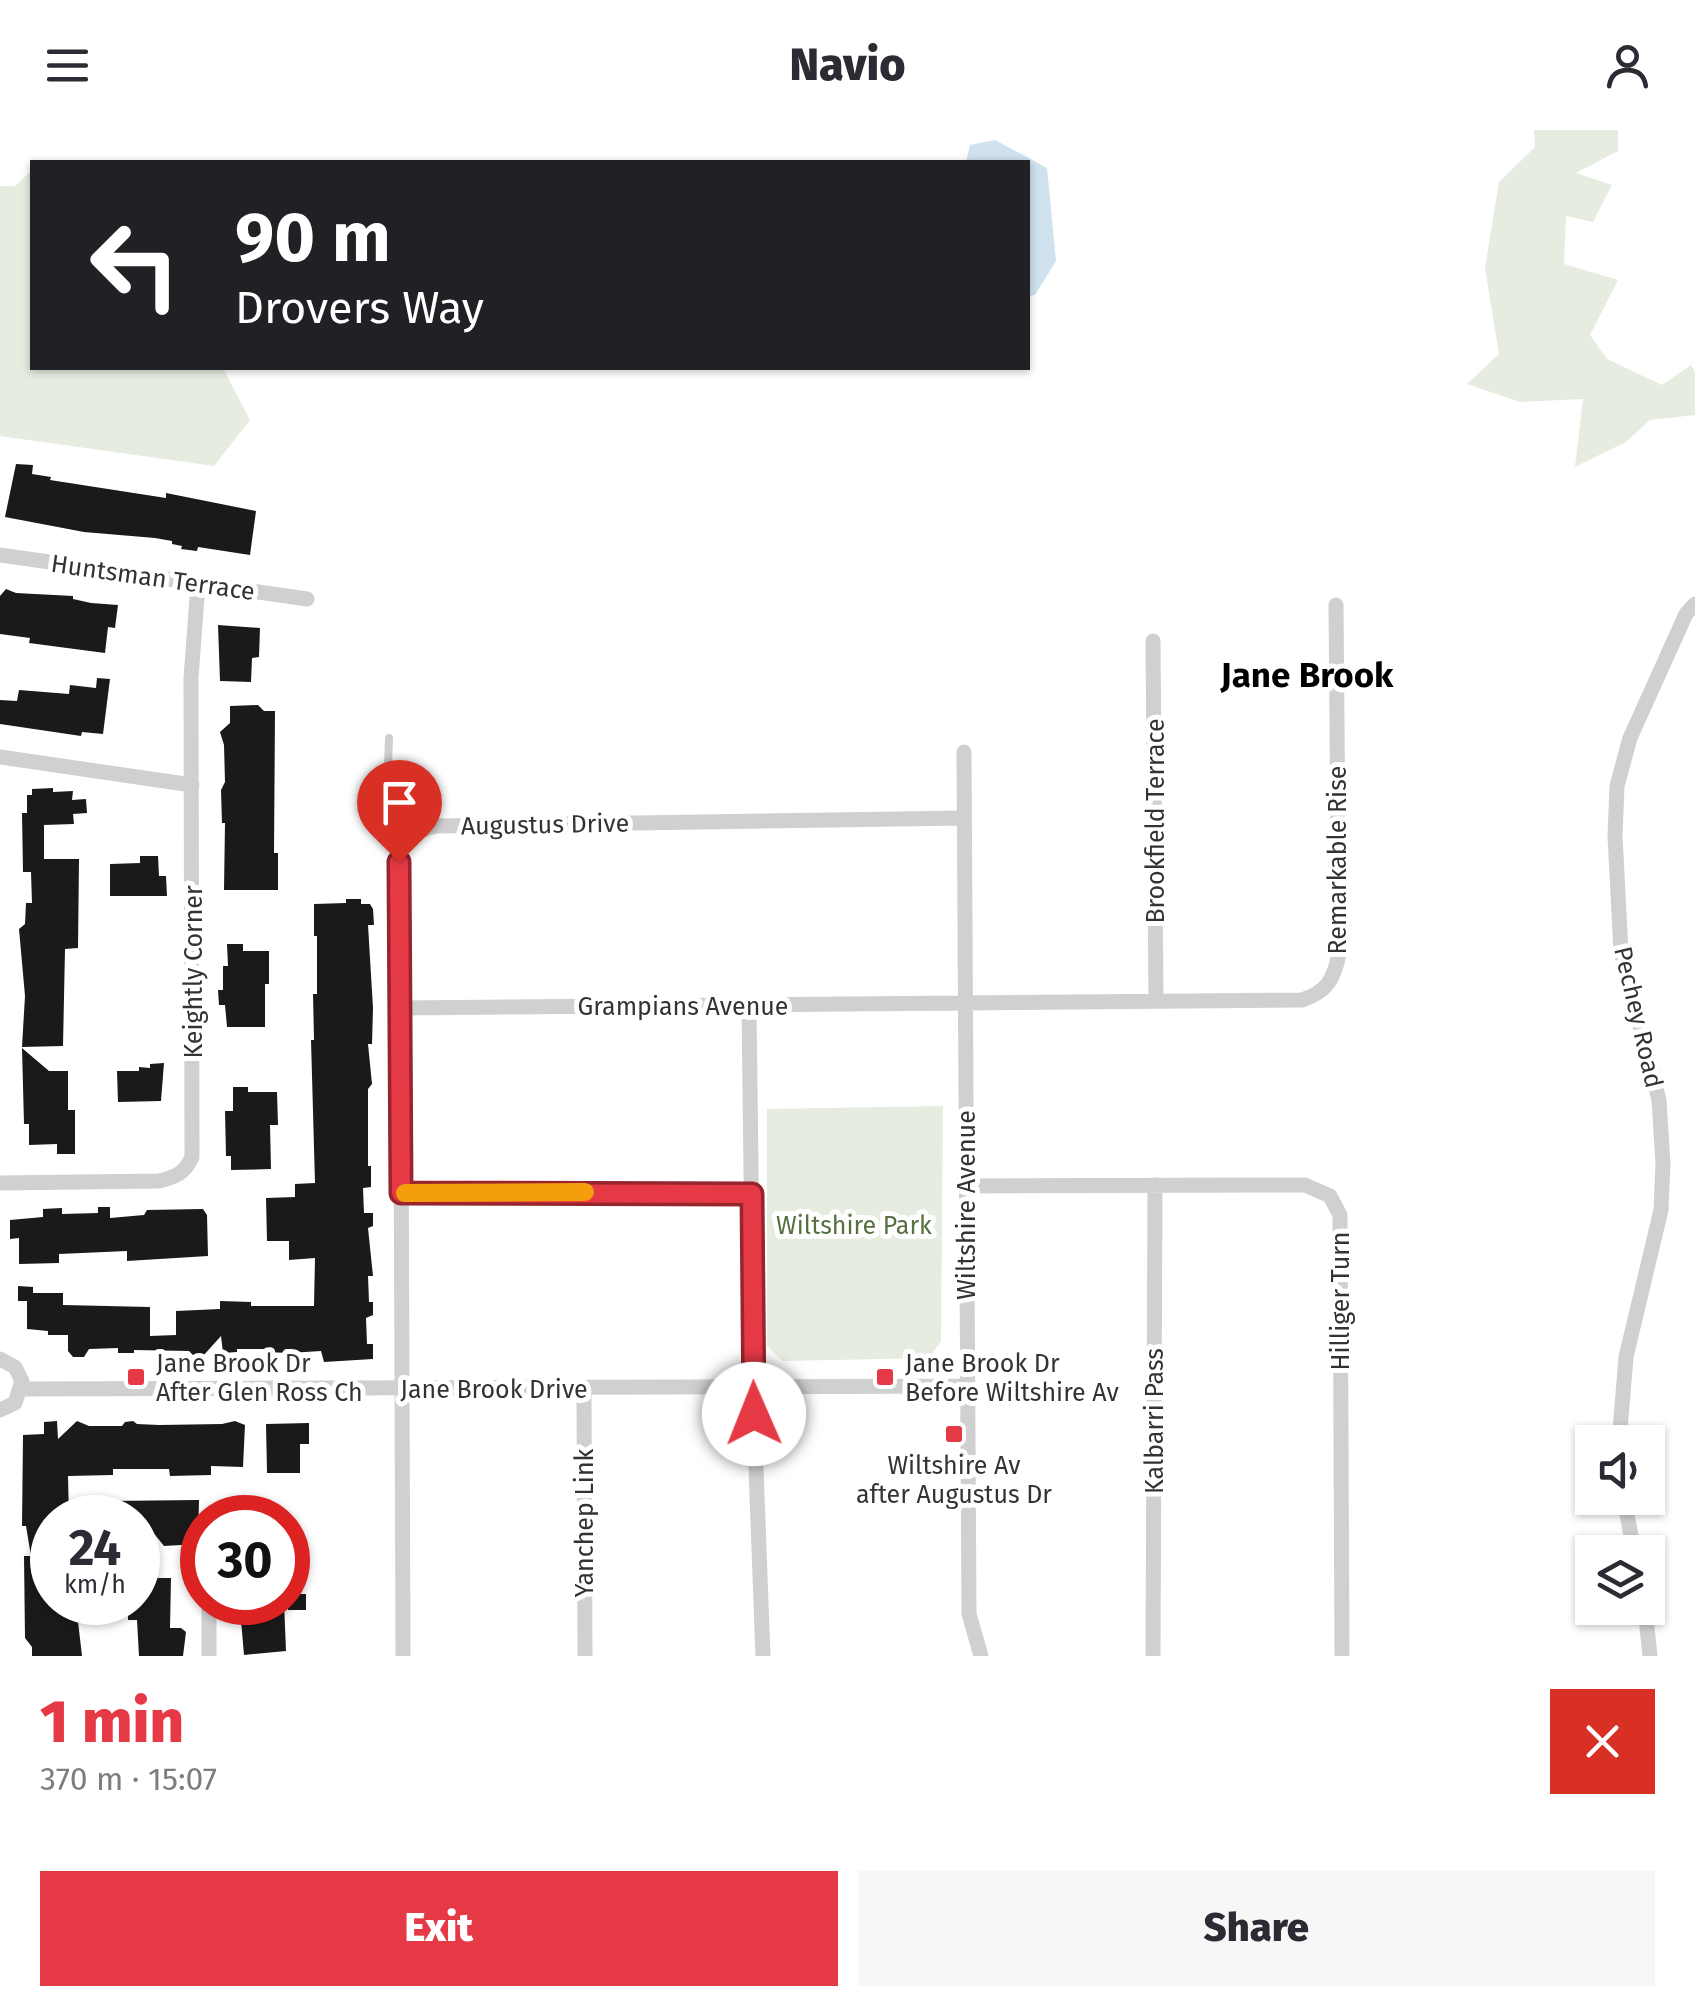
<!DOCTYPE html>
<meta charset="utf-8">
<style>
:root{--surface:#fff;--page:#f7f7f7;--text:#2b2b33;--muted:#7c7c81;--accent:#e63946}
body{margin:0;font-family:"Fira Sans",sans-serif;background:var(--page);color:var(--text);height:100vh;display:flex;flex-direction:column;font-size:38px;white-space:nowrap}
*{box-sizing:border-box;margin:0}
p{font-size:32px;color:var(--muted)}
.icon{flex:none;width:55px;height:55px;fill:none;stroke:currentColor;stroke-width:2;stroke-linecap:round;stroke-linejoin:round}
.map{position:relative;height:1526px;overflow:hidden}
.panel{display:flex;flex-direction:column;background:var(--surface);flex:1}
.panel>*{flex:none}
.top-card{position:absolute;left:30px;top:30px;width:1000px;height:210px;border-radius:0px;box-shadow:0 2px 8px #0004;background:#202124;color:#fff;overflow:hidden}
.controls{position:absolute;left:1575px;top:1295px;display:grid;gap:20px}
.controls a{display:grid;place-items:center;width:90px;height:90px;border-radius:0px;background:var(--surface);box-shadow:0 2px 8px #0004;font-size:50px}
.speed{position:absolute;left:30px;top:1365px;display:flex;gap:20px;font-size:50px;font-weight:700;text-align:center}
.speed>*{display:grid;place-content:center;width:130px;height:130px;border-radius:50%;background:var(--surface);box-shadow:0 2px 8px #0004;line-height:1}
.speed small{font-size:25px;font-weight:400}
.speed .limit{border:15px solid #d22;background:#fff;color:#111}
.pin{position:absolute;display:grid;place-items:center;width:85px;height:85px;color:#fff;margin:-102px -42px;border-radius:50% 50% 50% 0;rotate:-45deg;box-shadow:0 0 10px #0007}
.pin .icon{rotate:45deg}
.me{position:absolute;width:110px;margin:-55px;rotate:359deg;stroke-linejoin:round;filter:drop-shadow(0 0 8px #0008)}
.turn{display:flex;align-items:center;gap:35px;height:210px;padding:0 40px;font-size:45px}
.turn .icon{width:130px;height:130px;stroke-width:2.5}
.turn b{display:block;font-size:70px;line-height:85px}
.round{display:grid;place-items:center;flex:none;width:105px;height:105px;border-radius:0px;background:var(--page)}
.head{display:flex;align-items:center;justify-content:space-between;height:170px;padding:0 40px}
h1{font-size:60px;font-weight:800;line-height:75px;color:var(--accent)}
.button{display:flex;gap:20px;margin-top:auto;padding:20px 40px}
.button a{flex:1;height:115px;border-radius:0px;background:var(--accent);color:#fff;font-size:40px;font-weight:800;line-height:115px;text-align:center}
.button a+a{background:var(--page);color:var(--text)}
header{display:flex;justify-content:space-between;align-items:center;height:130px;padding:0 40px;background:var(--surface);font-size:45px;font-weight:800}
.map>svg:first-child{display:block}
.green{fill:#e6ecdf}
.water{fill:#cfe2ee}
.building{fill:#1a1a1a}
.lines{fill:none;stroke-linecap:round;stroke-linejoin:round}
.service{stroke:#d0d0d0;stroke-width:8}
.minor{stroke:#d0d0d0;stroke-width:15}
.route-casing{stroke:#96252e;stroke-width:25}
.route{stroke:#e63946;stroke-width:18}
.slow{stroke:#f59e0b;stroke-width:18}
.poi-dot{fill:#e63946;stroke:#fff;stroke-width:4}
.labels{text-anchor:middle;stroke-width:10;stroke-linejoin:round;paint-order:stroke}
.street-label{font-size:25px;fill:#333;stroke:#fff}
.park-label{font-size:25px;fill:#56703f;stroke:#fff}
.poi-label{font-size:25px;fill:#333;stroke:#fff;text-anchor:start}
.district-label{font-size:35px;font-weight:bold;fill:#000;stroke:#fff}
</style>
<header><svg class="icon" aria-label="menu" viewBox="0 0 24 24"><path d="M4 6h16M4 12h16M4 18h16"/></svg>Navio<svg class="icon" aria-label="person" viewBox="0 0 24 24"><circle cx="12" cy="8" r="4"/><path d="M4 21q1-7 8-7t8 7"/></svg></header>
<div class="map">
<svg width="1695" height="1526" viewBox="0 0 1695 1526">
<rect width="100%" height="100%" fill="#fff"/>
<path class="green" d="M 1534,0 L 1618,0 L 1618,21 L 1576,43 L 1612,55 L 1593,92 L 1566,86 L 1564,134 L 1618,150 L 1590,205 L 1607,229 L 1662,255 L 1691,235 L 1695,242 L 1695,285 L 1650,290 L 1626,312 L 1575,337 L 1583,269 L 1520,272 L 1467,254 L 1499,224 L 1485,138 L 1499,52 L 1535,17 Z
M 32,40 L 32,238 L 223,238 L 250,290 L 214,336 L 0,306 L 0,56 L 15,56 Z
M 943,976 L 941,1211 L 929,1228 L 783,1231 L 767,1216 L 767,979 Z"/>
<path class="water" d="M 995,10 L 1047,38 L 1056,131 L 1035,165 L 1028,166 L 1028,32 L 966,32 L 970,15 Z"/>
<path class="building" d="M 16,334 L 33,335 L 32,344 L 51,347 L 50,350 L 166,368 L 166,363 L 256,381 L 250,425 L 198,417 L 197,421 L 181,419 L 182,416 L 172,414 L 172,411 L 155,408 L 84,402 L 5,387 Z
M 6,459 L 16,463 L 73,466 L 73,469 L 91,473 L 118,475 L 115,498 L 108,497 L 105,523 L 29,513 L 30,508 L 0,504 L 0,466 Z
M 218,495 L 260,498 L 259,527 L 252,528 L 251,552 L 220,551 Z
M 97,548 L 110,549 L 103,604 L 82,602 L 81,606 L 0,594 L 0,570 L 17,571 L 19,560 L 69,564 L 70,555 L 96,558 Z
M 258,575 L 264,581 L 275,581 L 274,723 L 278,723 L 278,760 L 224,760 L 225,693 L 222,693 L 221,660 L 225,652 L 224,615 L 220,602 L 230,593 L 230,576 Z
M 53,658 L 53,662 L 73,661 L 72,670 L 86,669 L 87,683 L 73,684 L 74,694 L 44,695 L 44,729 L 79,729 L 78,818 L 65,819 L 63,916 L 22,917 L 25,866 L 19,799 L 25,794 L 26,773 L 32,773 L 31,742 L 23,742 L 22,683 L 27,683 L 27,665 L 32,665 L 32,659 Z
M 140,726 L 158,726 L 159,746 L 166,746 L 167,766 L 110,766 L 110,734 L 140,733 Z
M 346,769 L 361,769 L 361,774 L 370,774 L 373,779 L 374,795 L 368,795 L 373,878 L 372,914 L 368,914 L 372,954 L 368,959 L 368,1036 L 371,1036 L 371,1057 L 363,1058 L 364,1083 L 373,1083 L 373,1096 L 368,1098 L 373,1146 L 368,1146 L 369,1172 L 373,1172 L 373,1185 L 366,1188 L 367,1214 L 373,1214 L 373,1229 L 324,1232 L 321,1221 L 289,1223 L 266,1222 L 266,1219 L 237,1219 L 237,1222 L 223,1223 L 221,1206 L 203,1226 L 194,1226 L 189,1221 L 134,1220 L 134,1223 L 118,1223 L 118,1218 L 89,1219 L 84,1227 L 73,1227 L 68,1221 L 68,1205 L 48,1205 L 48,1201 L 27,1199 L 27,1171 L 18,1171 L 18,1156 L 33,1157 L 33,1163 L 63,1163 L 63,1175 L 150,1177 L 150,1206 L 176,1205 L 176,1181 L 220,1179 L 220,1171 L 251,1172 L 251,1176 L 314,1176 L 315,1128 L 289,1130 L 289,1111 L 267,1111 L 266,1068 L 295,1067 L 295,1054 L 315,1053 L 311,910 L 314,910 L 313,864 L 317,864 L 317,806 L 314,806 L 314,774 L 346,773 Z
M 227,814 L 243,814 L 243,821 L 269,821 L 269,854 L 265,854 L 265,897 L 227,897 L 225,875 L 219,875 L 218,860 L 223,860 L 223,836 L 228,836 Z
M 22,918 L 49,941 L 68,941 L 68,980 L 75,980 L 75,1024 L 57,1024 L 57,1014 L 29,1015 L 29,994 L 24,994 Z
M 164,933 L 161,971 L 118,972 L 117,941 L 139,941 L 139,937 L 150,938 L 150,934 Z
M 233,957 L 248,957 L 248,962 L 277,962 L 278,995 L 270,995 L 271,1039 L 231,1040 L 231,1026 L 226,1026 L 225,981 L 233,981 Z
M 98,1077 L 110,1077 L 110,1088 L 144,1085 L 147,1080 L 203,1079 L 207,1085 L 208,1126 L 127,1131 L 127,1121 L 59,1124 L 59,1133 L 19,1134 L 19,1108 L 10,1109 L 10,1090 L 43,1087 L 43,1079 L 62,1078 L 62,1084 L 98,1083 Z
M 57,1291 L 58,1309 L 77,1291 L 89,1296 L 122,1296 L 125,1292 L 133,1291 L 137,1294 L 159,1295 L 222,1294 L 235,1291 L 245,1295 L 243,1337 L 211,1336 L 211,1345 L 170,1346 L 169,1339 L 113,1339 L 113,1345 L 68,1346 L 69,1388 L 52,1388 L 52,1472 L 76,1474 L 82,1526 L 32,1526 L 32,1517 L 25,1508 L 24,1426 L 31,1426 L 26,1396 L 22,1396 L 23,1305 L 44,1304 L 44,1292 Z
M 309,1293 L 309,1314 L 300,1314 L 300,1343 L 267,1343 L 266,1294 Z
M 199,1370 L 198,1414 L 164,1416 L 152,1401 L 138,1415 L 138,1388 L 108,1388 L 108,1371 Z
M 230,1374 L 259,1376 L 258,1388 L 229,1388 Z
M 138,1448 L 171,1448 L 170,1498 L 181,1498 L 186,1502 L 183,1526 L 139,1526 L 137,1490 L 128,1490 L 128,1472 L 138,1472 Z
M 288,1455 L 300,1455 L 300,1464 L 306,1464 L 306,1480 L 288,1480 Z
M 252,1472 L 284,1472 L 286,1521 L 244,1525 L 241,1490 L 252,1490 Z"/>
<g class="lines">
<path class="service" d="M 389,608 C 388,652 382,669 412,704"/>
<path class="minor" d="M 0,425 L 307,469
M 1153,511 L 1156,871
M 964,622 L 969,1484 L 981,1526
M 0,627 L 192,655
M 749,876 L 754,1284 L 763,1526
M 400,878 L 1302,870 C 1327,862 1334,849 1339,824 L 1336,475
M 0,1053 L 159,1051 C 176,1047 185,1043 192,1027 L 191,548 L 198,454
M 966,1056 L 1305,1055 L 1330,1066 L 1340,1085 L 1342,1526
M 401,1063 L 752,1064
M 0,1229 L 15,1237 L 22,1251 L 15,1273 L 0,1280
M 22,1259 L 967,1256
M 584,1259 L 585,1526
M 1619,1312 L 1626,1227 L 1661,1080 L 1663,1034 L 1659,970 L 1621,822 L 1615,706 L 1617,656 L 1630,608 L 1686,484 L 1695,474
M 1624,1368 L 1634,1422
M 209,1472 L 209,1526
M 1645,1478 L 1650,1526
M 403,1526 L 400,721 C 411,705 418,699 437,696 L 964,688
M 1153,1526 L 1155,1055"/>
</g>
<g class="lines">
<defs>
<path id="route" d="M 399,732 L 401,1063 L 752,1064 L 754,1284"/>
</defs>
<use href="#route" class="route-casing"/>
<use href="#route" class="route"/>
<path class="slow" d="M 405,1063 L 585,1062"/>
</g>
<g class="poi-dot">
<rect x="126" y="1237" width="20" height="20" rx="5"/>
<rect x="875" y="1237" width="20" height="20" rx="5"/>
<rect x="944" y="1294" width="20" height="20" rx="5"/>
</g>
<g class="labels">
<g class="street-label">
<text transform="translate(153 447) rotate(8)" y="9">Huntsman Terrace</text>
<text transform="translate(1155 691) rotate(-90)" y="9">Brookfield Terrace</text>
<text transform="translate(545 694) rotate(-1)" y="9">Augustus Drive</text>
<text transform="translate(1337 730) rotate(-90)" y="9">Remarkable Rise</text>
<text transform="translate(193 842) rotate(-90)" y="9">Keightly Corner</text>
<text x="683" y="885">Grampians Avenue</text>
<text transform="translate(1639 887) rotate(77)" y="9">Pechey Road</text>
<text transform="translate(966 1075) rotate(-90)" y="9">Wiltshire Avenue</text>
<text transform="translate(1340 1171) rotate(-90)" y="9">Hilliger Turn</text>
<text x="494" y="1268">Jane Brook Drive</text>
<text transform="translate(1154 1291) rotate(-90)" y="9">Kalbarri Pass</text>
<text transform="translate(584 1393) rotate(-90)" y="9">Yanchep Link</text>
</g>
<g class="park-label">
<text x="854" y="1104">Wiltshire Park</text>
</g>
<g class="poi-label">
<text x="156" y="1242">Jane Brook Dr<tspan x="156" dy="29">After Glen Ross Ch</tspan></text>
<text x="905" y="1242">Jane Brook Dr<tspan x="905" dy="29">Before Wiltshire Av</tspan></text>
<text x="954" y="1344" text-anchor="middle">Wiltshire Av<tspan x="954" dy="29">after Augustus Dr</tspan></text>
</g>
<g class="district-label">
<text x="1307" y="557">Jane Brook</text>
</g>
</g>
</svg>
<div class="controls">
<a><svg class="icon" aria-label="sound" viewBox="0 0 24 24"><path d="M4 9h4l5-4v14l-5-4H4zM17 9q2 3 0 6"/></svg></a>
<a><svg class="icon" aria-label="layers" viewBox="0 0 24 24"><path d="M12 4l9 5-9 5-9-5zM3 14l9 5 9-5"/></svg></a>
</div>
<div class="speed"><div>24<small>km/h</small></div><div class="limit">30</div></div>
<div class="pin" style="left:399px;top:732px;background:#d93025"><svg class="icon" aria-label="arrive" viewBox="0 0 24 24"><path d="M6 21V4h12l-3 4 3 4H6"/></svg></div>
<svg class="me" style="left:754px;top:1284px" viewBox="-20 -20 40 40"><circle r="19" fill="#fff"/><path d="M0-13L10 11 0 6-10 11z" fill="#e63946"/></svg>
<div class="top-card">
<div class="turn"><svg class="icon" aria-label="left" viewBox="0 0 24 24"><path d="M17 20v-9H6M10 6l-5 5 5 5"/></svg><div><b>90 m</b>Drovers Way</div></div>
</div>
</div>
<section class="panel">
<div class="head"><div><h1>1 min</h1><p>370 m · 15:07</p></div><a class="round" style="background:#d93025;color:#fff"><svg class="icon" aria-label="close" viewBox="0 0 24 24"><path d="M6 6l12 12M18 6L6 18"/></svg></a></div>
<div class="button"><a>Exit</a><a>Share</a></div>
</section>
